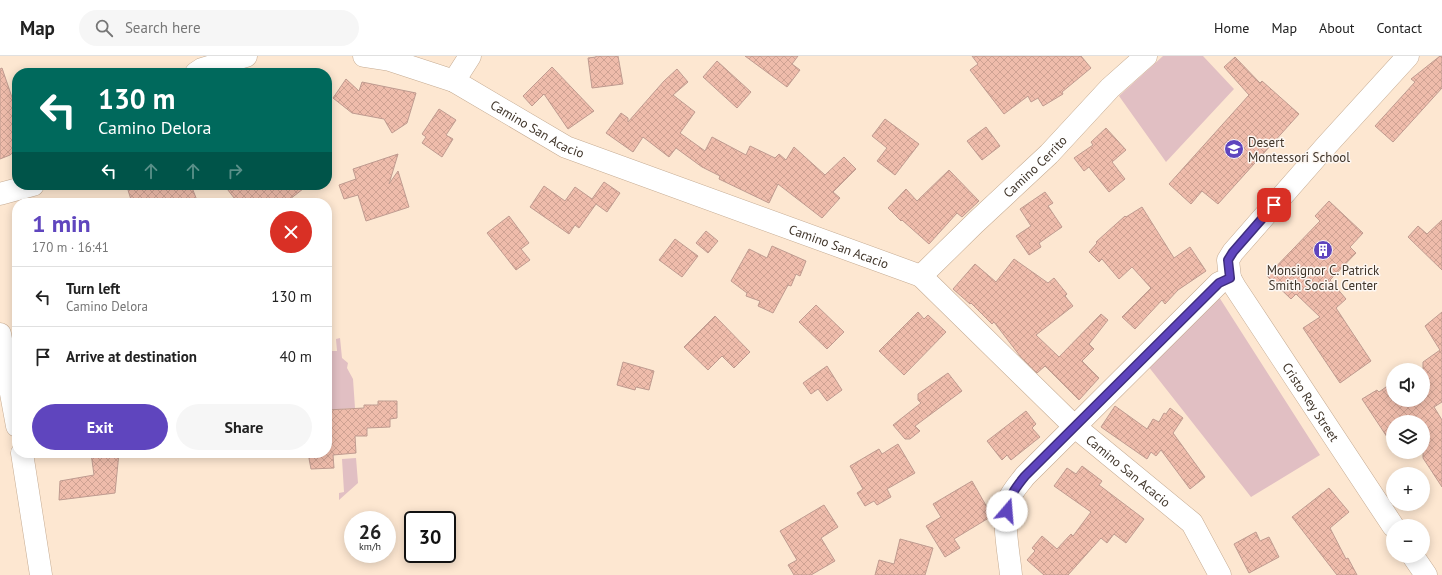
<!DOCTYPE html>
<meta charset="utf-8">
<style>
:root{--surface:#fff;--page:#f6f6f6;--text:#222;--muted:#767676;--line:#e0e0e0;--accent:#5f45be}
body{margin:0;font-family:"PT Sans",sans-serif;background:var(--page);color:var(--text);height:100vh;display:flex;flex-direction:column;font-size:15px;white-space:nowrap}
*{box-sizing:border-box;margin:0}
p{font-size:13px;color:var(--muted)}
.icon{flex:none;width:22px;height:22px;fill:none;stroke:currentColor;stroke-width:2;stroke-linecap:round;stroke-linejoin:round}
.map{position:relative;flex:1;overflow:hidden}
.side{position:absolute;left:12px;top:142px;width:320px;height:260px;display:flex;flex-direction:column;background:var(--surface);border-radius:16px;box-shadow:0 2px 10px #0003}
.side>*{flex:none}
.guide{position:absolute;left:12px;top:12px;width:320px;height:122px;border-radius:16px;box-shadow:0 2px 10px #0003;background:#00695c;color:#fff;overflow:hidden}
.tools{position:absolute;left:1386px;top:307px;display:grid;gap:8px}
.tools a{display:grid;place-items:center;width:44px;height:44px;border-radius:50%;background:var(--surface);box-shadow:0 2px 10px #0003;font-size:20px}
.speed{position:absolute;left:344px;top:455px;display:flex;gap:8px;font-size:20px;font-weight:700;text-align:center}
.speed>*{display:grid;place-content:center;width:52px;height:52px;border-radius:50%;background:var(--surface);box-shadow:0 2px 10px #0003;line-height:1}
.speed small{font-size:10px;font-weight:400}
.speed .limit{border:2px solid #111;border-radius:6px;background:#fff;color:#111}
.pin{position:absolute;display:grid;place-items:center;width:34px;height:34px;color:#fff;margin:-17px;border-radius:8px;box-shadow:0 2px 6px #0006}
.me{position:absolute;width:44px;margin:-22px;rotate:18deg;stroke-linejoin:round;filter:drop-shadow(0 0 3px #0008)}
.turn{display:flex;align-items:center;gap:14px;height:84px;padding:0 20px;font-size:18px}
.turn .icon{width:52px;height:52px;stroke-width:2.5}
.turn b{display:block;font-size:28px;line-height:34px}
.lanes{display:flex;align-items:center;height:38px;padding:0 20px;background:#0003;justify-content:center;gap:20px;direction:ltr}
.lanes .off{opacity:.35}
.round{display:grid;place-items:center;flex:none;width:42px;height:42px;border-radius:21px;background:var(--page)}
.overview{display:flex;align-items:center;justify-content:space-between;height:68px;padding:0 20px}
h1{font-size:24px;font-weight:800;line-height:30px;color:var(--accent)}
.primary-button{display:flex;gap:8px;margin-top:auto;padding:8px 20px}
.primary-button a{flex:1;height:46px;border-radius:24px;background:var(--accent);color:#fff;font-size:16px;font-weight:800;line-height:46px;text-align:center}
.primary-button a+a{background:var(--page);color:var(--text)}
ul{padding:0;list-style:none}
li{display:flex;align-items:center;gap:12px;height:60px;padding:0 20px;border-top:1px solid var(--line)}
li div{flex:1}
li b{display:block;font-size:15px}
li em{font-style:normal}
header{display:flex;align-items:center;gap:24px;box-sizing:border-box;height:56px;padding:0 20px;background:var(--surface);border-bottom:1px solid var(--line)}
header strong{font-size:19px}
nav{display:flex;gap:22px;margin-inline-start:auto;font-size:14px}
.search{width:280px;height:36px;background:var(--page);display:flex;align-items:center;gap:10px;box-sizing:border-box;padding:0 14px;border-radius:22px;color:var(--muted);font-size:15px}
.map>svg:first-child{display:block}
.green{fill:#e1bfc3}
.building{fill:url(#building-cross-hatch);stroke:#bf9b90}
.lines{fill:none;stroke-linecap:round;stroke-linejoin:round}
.minor-casing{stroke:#c5ab92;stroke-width:23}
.minor{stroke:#fff;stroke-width:22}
.route-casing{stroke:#3e2d7c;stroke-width:10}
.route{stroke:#5f45be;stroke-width:7}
.labels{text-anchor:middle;stroke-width:3;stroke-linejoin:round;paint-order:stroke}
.street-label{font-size:13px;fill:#40352a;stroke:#fdf7f2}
.poi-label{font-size:13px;fill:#40352a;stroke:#fdf7f2;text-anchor:start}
</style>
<header>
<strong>Map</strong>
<div class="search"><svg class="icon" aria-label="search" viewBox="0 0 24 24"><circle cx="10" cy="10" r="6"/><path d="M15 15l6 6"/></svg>Search here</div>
<nav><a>Home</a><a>Map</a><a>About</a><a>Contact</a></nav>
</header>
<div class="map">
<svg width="1442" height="519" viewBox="0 0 1442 519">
<defs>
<pattern id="building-cross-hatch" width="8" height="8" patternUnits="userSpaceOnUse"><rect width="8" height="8" fill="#efbcab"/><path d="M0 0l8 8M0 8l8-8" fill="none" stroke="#cea293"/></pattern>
</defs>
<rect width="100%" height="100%" fill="#fde7d1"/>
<path class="green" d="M 1163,0 L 1203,0 L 1234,33 L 1166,106 L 1119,40 Z
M 1219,241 L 1320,399 L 1251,441 L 1148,310 Z
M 340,282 L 342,302 L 348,307 L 347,312 L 353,323 L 355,352 L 327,354 L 327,314 L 330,306 L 329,295 L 337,295 L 336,283 Z
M 356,402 L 358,427 L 339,444 L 339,437 L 344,436 L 342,403 Z"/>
<path class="building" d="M 596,0 L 618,0 L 623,28 L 592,32 L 588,2 L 596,1 Z
M 745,0 L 798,0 L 792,8 L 800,14 L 787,31 Z
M 972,0 L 1081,0 L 1091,12 L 1062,36 L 1063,38 L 1043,50 L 1038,42 L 1031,46 L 1028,40 L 1004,58 L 970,14 L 978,8 Z
M 1440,0 L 1442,0 L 1442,32 L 1393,86 L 1375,70 L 1415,26 L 1411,23 Z
M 1235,1 L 1260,27 L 1262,25 L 1299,58 L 1218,148 L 1202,135 L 1191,148 L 1169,128 L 1249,39 L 1224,11 Z
M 717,5 L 751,36 L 737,52 L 703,21 Z
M 552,11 L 594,55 L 568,73 L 544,38 L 532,50 L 523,40 Z
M 2,12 L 17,56 L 17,93 L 10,99 L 0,103 L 0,13 Z
M 677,13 L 688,26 L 673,39 L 695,56 L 680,77 L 705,95 L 712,81 L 746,99 L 750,90 L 775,102 L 779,98 L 786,104 L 794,91 L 825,119 L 844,101 L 856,113 L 833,136 L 840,142 L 822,162 L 778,128 L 769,147 L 719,123 L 720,120 L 702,111 L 676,92 L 669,101 L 643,81 L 633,96 L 606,77 L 621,57 L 628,62 L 628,66 L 664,25 Z
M 346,23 L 359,35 L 362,26 L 416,37 L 407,67 L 392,77 L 384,63 L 352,57 L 333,42 Z
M 439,53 L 456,64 L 446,79 L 453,83 L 442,101 L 422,87 L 426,81 L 422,78 Z
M 885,63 L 919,88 L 895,119 L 877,105 L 887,92 L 872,80 Z
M 986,71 L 1000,90 L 982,104 L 967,85 Z
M 1106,72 L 1126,94 L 1112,106 L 1125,123 L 1109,136 L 1089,111 L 1084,115 L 1074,102 L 1093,89 L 1091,86 Z
M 398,98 L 389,128 L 398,115 L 409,151 L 366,165 L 358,139 L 344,143 L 339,129 L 356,123 L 353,113 Z
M 949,114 L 979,145 L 962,161 L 957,157 L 929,188 L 902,164 L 901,165 L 888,152 L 906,133 L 917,145 Z
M 604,126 L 620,137 L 607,156 L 596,148 L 579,172 L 575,169 L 569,178 L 530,151 L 544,130 L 565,145 L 575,131 L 592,143 Z
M 142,129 L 191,129 L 198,147 L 132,147 L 128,134 Z
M 224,129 L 308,129 L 285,147 L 238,147 Z
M 1045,136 L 1053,147 L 1048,150 L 1062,171 L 1039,187 L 1041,191 L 1029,199 L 1016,180 L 1031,170 L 1020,153 Z
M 1329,145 L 1363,177 L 1350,191 L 1356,197 L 1330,224 L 1346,243 L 1336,252 L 1371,305 L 1340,327 L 1303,272 L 1320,261 L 1296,238 L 1291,243 L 1267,220 L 1320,165 L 1315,160 Z
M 1142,151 L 1174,202 L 1190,191 L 1206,215 L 1178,234 L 1165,248 L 1162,244 L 1135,273 L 1122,261 L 1151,232 L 1132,211 L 1119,223 L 1102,203 L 1099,206 L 1089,196 L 1097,187 L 1096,186 L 1125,160 L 1126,161 Z
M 509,160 L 529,187 L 521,193 L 530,204 L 516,214 L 487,177 Z
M 1442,164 L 1442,214 L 1408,181 L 1418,170 L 1427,178 Z
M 706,175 L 718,185 L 708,197 L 696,187 Z
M 675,183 L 698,200 L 682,221 L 659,204 Z
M 772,190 L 806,205 L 800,220 L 796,218 L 791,230 L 788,229 L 773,257 L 758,250 L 760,245 L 746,240 L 747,237 L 731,225 L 749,193 L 767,202 Z
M 1014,203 L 1048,227 L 1054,222 L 1067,238 L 1065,240 L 1073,250 L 1036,279 L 1059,301 L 1101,258 L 1108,264 L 1089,288 L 1094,293 L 1082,305 L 1099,322 L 1079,344 L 1045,310 L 1037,317 L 1020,300 L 994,266 L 992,268 L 971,247 L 970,248 L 953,233 L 975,208 L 996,226 Z
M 816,249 L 844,276 L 827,293 L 799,266 Z
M 918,256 L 924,263 L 928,259 L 946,276 L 904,319 L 879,295 Z
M 1442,256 L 1442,346 L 1434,351 L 1442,364 L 1442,431 L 1423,402 L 1423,366 L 1393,366 L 1393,390 L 1362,343 L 1377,334 L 1379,336 L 1393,326 L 1393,344 L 1423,344 L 1423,306 L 1440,294 L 1425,270 Z
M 715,260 L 750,296 L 734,312 L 722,300 L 708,314 L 684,291 Z
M 623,306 L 654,315 L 649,334 L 636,331 L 635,334 L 617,329 Z
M 827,310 L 842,334 L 827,345 L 818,333 L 811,338 L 803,327 Z
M 948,317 L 962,335 L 915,370 L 920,375 L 910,383 L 905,383 L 893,369 L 921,347 L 918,344 L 918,338 Z
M 378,345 L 397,345 L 397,362 L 390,363 L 390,371 L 367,372 L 367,380 L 355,380 L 356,397 L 333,399 L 334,412 L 311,413 L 308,397 L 327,397 L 327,354 L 364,352 L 364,349 L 378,349 Z
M 1115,350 L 1147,373 L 1153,363 L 1159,366 L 1164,357 L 1166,358 L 1170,352 L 1183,362 L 1173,377 L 1205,421 L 1190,433 L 1161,394 L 1156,400 L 1151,396 L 1147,403 L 1101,371 Z
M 1026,355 L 1036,368 L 1032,372 L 1040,381 L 1011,404 L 1007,399 L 1002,404 L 987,385 Z
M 898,388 L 915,417 L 887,433 L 891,441 L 877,449 L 874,445 L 865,450 L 857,437 L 863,433 L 850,410 L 879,393 L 882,398 Z
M 91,397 L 119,397 L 115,437 L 59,444 L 60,425 L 94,419 Z
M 1082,410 L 1102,425 L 1099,429 L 1144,463 L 1126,487 L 1114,478 L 1107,487 L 1101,482 L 1068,519 L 1044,519 L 1027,504 L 1035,495 L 1032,492 L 1042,480 L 1057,493 L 1071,478 L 1073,480 L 1091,456 L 1054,430 L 1067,412 L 1076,418 Z
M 972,425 L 992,460 L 954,483 L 960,492 L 945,501 L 926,470 L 941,461 L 933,448 Z
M 1329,432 L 1349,456 L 1330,472 L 1346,503 L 1348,502 L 1357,519 L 1337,519 L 1292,461 Z
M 824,449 L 838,471 L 821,482 L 835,505 L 811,519 L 794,519 L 788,509 L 797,504 L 780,475 Z
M 1256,476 L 1260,485 L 1269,481 L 1279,501 L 1249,517 L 1234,488 Z
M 900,483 L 933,492 L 925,519 L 875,519 L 879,504 L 894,508 Z"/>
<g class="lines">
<defs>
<g id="minor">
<path id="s1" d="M 364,0 L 390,4 L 454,25 L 566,91 L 921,220 L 1074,370 L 1192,467 L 1220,519"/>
<path d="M 196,17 L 202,13 L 246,0"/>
<path d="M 454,25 L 470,0"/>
<path d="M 0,138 L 33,129"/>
<path id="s2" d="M 921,220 L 975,167 L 1049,98 L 1110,32 L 1146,0"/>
<path id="s3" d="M 1230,222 L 1235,231 L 1393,470"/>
<path d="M 0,278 L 17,370"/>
<path d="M 22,397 L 41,519"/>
<path d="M 1413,500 L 1426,519"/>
<path d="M 1011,519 C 1009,498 1002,465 1008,445 C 1012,435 1019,428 1025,420 L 1219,227 L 1230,222 L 1228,204 L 1233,196 L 1326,90 L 1408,0"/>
</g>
</defs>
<use href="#minor" class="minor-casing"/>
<use href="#minor" class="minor"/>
</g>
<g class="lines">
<defs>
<path id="route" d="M 1007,455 C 1009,440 1016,431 1025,420 L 1219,227 L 1230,222 L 1228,204 L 1233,196 L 1274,149"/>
</defs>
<use href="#route" class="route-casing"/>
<use href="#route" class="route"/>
</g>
<defs>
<symbol id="school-disc" viewBox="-11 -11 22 22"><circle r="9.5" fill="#5f45be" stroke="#fdf7f2"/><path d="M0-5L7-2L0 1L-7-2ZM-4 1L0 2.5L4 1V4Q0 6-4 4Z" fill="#fff"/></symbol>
<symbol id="building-disc" viewBox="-11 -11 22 22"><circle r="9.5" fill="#5f45be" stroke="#fdf7f2"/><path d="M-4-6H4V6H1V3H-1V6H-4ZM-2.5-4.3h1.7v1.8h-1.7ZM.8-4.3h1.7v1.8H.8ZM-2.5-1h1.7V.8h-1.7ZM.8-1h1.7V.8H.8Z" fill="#fff"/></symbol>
</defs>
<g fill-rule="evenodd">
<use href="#school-disc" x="1223" y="82" width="22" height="22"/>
<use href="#building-disc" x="1312" y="183" width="22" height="22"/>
</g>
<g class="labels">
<g class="street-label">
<text dy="5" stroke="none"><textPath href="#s1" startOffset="190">Camino San Acacio</textPath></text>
<text dy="5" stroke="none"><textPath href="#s2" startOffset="158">Camino Cerrito</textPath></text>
<text dy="5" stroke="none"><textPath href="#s1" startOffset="514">Camino San Acacio</textPath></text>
<text dy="5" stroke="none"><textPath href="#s3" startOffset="148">Cristo Rey Street</textPath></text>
<text dy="5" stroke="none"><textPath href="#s1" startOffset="886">Camino San Acacio</textPath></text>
</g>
<g class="poi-label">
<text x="1248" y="91">Desert<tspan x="1248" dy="15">Montessori School</tspan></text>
<text x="1323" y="219" text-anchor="middle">Monsignor C. Patrick<tspan x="1323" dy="15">Smith Social Center</tspan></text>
</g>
</g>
</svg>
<div class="tools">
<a><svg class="icon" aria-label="sound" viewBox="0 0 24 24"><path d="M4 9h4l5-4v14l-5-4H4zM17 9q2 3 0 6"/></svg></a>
<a><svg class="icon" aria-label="layers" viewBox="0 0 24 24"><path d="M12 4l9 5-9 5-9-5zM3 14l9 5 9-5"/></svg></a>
<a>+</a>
<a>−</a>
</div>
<div class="speed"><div>26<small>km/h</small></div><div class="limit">30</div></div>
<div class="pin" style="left:1274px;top:149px;background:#d93025"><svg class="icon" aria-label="arrive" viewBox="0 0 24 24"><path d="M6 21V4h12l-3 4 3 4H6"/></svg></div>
<svg class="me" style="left:1007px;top:455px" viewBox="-20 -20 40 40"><circle r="19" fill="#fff"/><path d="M0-13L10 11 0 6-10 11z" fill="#5f45be"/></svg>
<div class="guide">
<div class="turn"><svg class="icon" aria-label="left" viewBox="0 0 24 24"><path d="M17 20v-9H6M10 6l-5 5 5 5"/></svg><div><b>130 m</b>Camino Delora</div></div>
<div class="lanes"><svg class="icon" aria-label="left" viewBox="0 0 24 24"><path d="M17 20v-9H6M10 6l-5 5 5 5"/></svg><svg class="icon off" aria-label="ahead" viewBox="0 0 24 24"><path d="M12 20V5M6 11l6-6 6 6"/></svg><svg class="icon off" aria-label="ahead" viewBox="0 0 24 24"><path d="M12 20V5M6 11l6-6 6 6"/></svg><svg class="icon off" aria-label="right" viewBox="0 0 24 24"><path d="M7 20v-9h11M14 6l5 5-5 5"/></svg></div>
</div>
<section class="side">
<div class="overview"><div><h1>1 min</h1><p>170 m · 16:41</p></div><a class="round" style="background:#d93025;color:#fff"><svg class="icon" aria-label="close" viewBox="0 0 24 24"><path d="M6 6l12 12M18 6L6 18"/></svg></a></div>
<ul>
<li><svg class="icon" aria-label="left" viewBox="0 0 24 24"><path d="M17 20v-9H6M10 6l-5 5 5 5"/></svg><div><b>Turn left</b><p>Camino Delora</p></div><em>130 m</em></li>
<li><svg class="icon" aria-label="arrive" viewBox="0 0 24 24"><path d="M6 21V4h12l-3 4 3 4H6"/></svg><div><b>Arrive at destination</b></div><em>40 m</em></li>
</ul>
<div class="primary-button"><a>Exit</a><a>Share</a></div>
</section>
</div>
